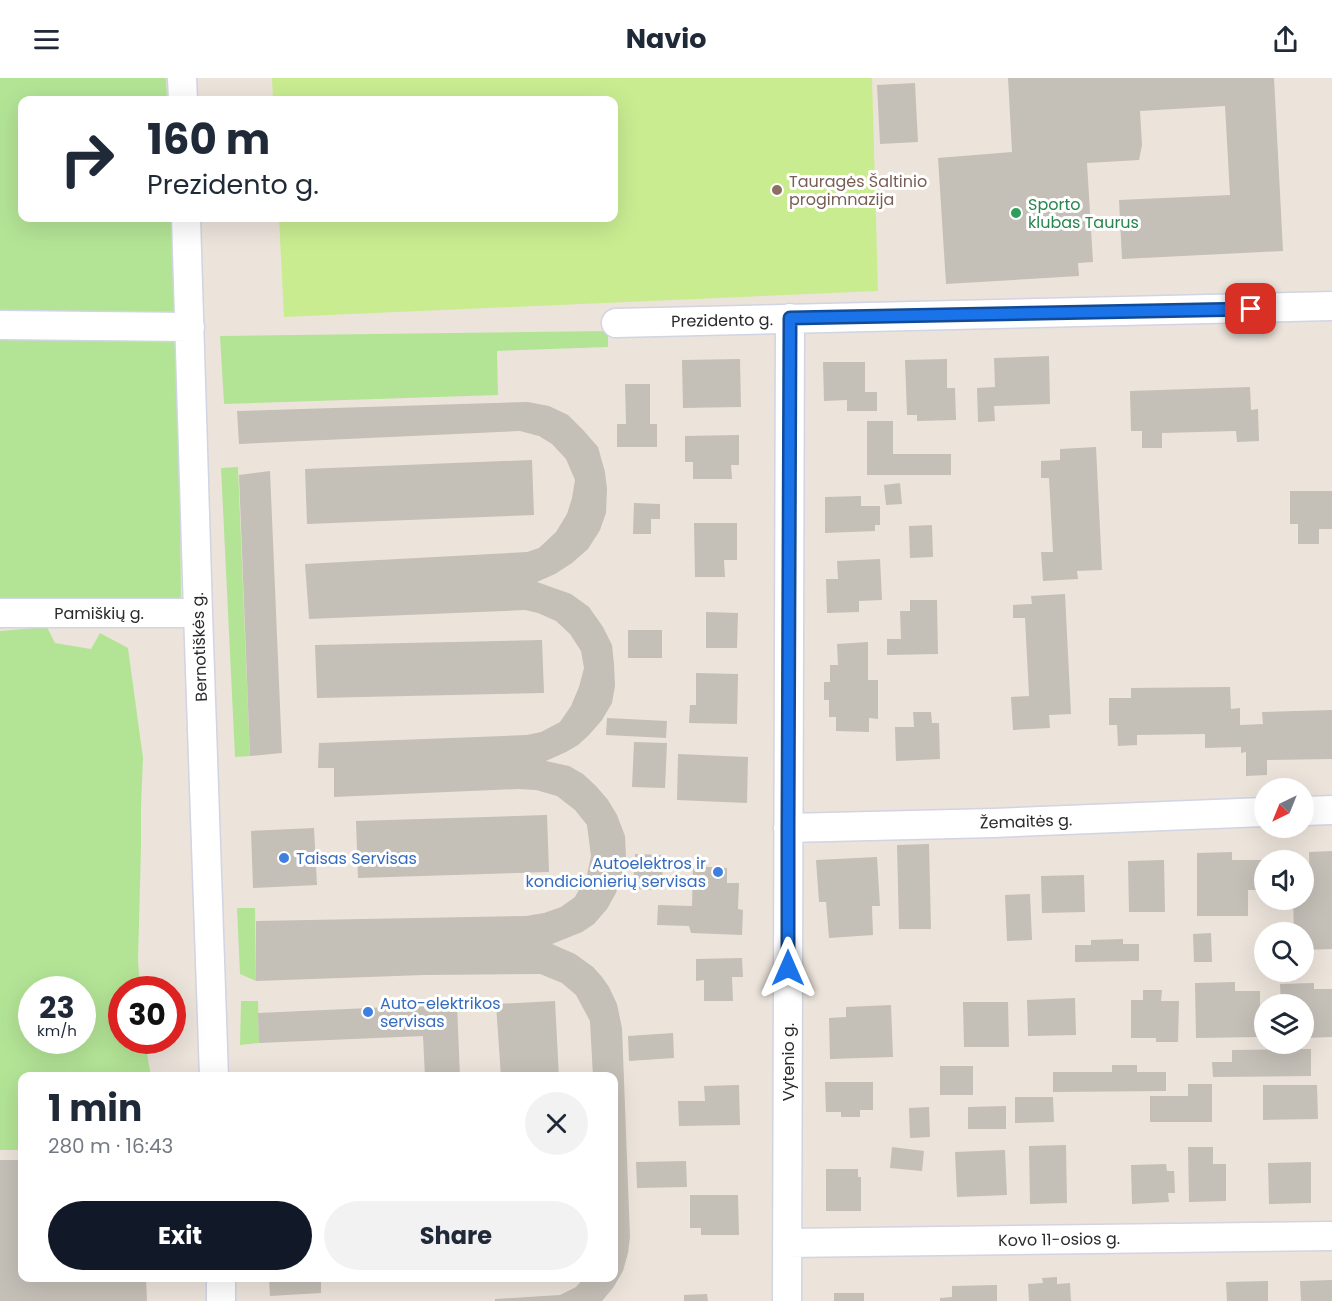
<!DOCTYPE html>
<meta charset="utf-8">
<style>
:root{--surface:#fff;--page:#f2f2f3;--text:#1f2937;--muted:#747a83;--accent:#111827}
body{margin:0;font-family:Poppins,sans-serif;background:var(--page);color:var(--text);height:100vh;display:flex;flex-direction:column;font-size:22px;white-space:nowrap}
*{box-sizing:border-box;margin:0}
p{font-size:20px;color:var(--muted)}
.icon{flex:none;width:33px;height:33px;fill:none;stroke:currentColor;stroke-width:2;stroke-linecap:round;stroke-linejoin:round}
.map{position:relative;flex:1;overflow:hidden}
.panel{position:absolute;left:18px;top:994px;width:600px;height:210px;display:flex;flex-direction:column;background:var(--surface);border-radius:12px;box-shadow:0 6px 24px #0002}
.panel>*{flex:none}
.guide{position:absolute;left:18px;top:18px;width:600px;height:126px;border-radius:12px;box-shadow:0 6px 24px #0002;background:#fff;color:var(--text);overflow:hidden}
.needle{width:39px;rotate:223deg}
.tools{position:absolute;left:1254px;top:700px;display:grid;gap:12px}
.tools a{display:grid;place-items:center;width:60px;height:60px;border-radius:50%;background:var(--surface);box-shadow:0 6px 24px #0002;font-size:30px}
.speed{position:absolute;left:18px;top:898px;display:flex;gap:12px;font-size:30px;font-weight:700;text-align:center}
.speed>*{display:grid;place-content:center;width:78px;height:78px;border-radius:50%;background:var(--surface);box-shadow:0 6px 24px #0002;line-height:1}
.speed small{font-size:15px;font-weight:400}
.speed .limit{border:9px solid #d22;background:#fff;color:#111}
.pin{position:absolute;display:grid;place-items:center;width:51px;height:51px;color:#fff;margin:-26px;border-radius:12px;box-shadow:0 3px 9px #0006}
.me{position:absolute;width:66px;margin:-33px;rotate:0deg;stroke-linejoin:round;filter:drop-shadow(0 0 4px #0008)}
.turn{display:flex;align-items:center;gap:21px;height:126px;padding:0 30px;font-size:27px}
.turn .icon{width:78px;height:78px;stroke-width:2.5}
.turn b{display:block;font-size:42px;line-height:51px}
.round{display:grid;place-items:center;flex:none;width:63px;height:63px;border-radius:32px;background:var(--page)}
.overview{display:flex;align-items:center;justify-content:space-between;height:102px;padding:0 30px}
h1{font-size:36px;font-weight:700;line-height:45px}
.action{display:flex;gap:12px;margin-top:auto;padding:12px 30px}
.action a{flex:1;height:69px;border-radius:36px;background:var(--accent);color:#fff;font-size:24px;font-weight:700;line-height:69px;text-align:center}
.action a+a{background:var(--page);color:var(--text)}
header{display:flex;justify-content:space-between;align-items:center;height:78px;padding:0 30px;background:var(--surface);font-size:27px;font-weight:700}
.map>svg:first-child{display:block}
.green{fill:#b3e496;fill-rule:evenodd}
.pitch{fill:#c9ec91}
.building{fill:#c4bfb7}
.lines{fill:none;stroke-linecap:round;stroke-linejoin:round}
.street-casing{stroke:#d0d4e3;stroke-width:31}
.street{stroke:#fff;stroke-width:28}
.route-casing{stroke:#114b97;stroke-width:15}
.route{stroke:#1a73e8;stroke-width:10}
.education-dot{fill:#8d6e63;stroke:#fff;stroke-width:2}
.leisure-dot{fill:#2e9e5b;stroke:#fff;stroke-width:2}
.shop-dot{fill:#3f7fe0;stroke:#fff;stroke-width:2}
.labels{text-anchor:middle;stroke-width:6;stroke-linejoin:round;paint-order:stroke}
.education-label{font-size:16px;fill:#785e54;stroke:#fff;text-anchor:start}
.leisure-label{font-size:16px;fill:#27864d;stroke:#fff;text-anchor:start}
.street-label{font-size:16px;fill:#2a2a2a;stroke:#fff}
.shop-label{font-size:16px;fill:#366cbe;stroke:#fff;text-anchor:start}
</style>
<header><svg class="icon" aria-label="menu" viewBox="0 0 24 24"><path d="M4 6h16M4 12h16M4 18h16"/></svg>Navio<svg class="icon" aria-label="share" viewBox="0 0 24 24"><path d="M12 15V3M7 8l5-5 5 5M5 13v7h14v-7"/></svg></header>
<div class="map">
<svg width="1332" height="1223" viewBox="0 0 1332 1223">
<rect width="100%" height="100%" fill="#ece4db"/>
<path class="green" d="M 0,0 L 166,0 L 167,22 L 22,22 L 22,140 L 171,140 L 179,330 L 181,526 L 0,527 Z
M 608,253 L 608,269 L 497,273 L 498,317 L 224,326 L 220,258 Z
M 238,389 L 250,678 L 235,679 L 221,390 Z
M 47,549 L 55,565 L 91,571 L 100,555 L 128,570 L 143,680 L 141,729 L 141,769 L 138,882 L 140,912 L 122,912 L 122,963 L 145,963 L 151,999 L 22,999 L 22,1072 L 0,1072 L 0,553 ZM 32,912 L 82,912 L 82,963 L 32,963 Z
M 237,830 L 255,830 L 256,903 L 240,896 Z
M 241,923 L 258,923 L 259,965 L 240,967 Z"/>
<path class="pitch" d="M 272,0 L 872,0 L 878,213 L 284,239 L 279,140 L 614,140 L 614,22 L 273,22 Z"/>
<path class="building" d="M 1008,0 L 1274,0 L 1283,173 L 1122,181 L 1119,122 L 1230,117 L 1225,28 L 1140,33 L 1142,67 L 1139,82 L 1087,85 L 1093,184 L 1078,185 L 1079,198 L 946,206 L 938,80 L 1012,74 Z
M 915,5 L 918,64 L 880,66 L 877,7 Z
M 1049,278 L 1050,326 L 994,328 L 995,343 L 978,344 L 977,310 L 995,309 L 994,280 Z
M 740,281 L 741,329 L 683,330 L 682,282 Z
M 947,281 L 947,310 L 955,310 L 956,342 L 917,343 L 917,337 L 907,337 L 905,282 Z
M 823,284 L 865,284 L 865,314 L 877,314 L 877,333 L 847,333 L 847,322 L 824,323 Z
M 625,306 L 650,306 L 650,346 L 657,346 L 657,369 L 617,369 L 617,346 L 626,346 Z
M 1250,309 L 1251,332 L 1258,331 L 1259,363 L 1237,364 L 1236,353 L 1162,355 L 1162,370 L 1142,370 L 1142,353 L 1131,353 L 1130,313 Z
M 528,324 L 549,328 L 568,337 L 584,353 L 598,369 L 605,394 L 607,411 L 606,435 L 600,452 L 588,471 L 572,485 L 555,496 L 537,504 L 571,516 L 589,529 L 603,549 L 612,567 L 614,586 L 615,608 L 612,625 L 602,642 L 589,657 L 578,667 L 566,674 L 546,683 L 569,688 L 583,696 L 596,708 L 608,722 L 617,737 L 625,758 L 626,779 L 622,796 L 616,815 L 607,831 L 594,846 L 582,854 L 552,866 L 575,876 L 593,889 L 602,899 L 609,909 L 617,926 L 622,950 L 630,1159 L 628,1175 L 623,1193 L 613,1210 L 602,1223 L 495,1223 L 495,1221 L 560,1217 L 576,1209 L 584,1200 L 614,1200 L 614,999 L 593,999 L 590,943 L 576,917 L 562,905 L 540,896 L 424,897 L 256,903 L 256,843 L 526,838 L 544,835 L 561,829 L 575,819 L 587,797 L 591,778 L 587,747 L 575,732 L 557,718 L 536,712 L 518,711 L 334,719 L 334,690 L 318,690 L 319,665 L 527,657 L 541,654 L 560,644 L 571,628 L 579,609 L 584,590 L 581,573 L 570,556 L 556,543 L 538,535 L 525,532 L 309,541 L 305,486 L 527,474 L 539,470 L 556,454 L 567,436 L 572,420 L 575,402 L 566,381 L 552,366 L 539,358 L 520,353 L 239,366 L 237,333 Z
M 867,343 L 893,343 L 893,376 L 951,376 L 951,397 L 867,397 Z
M 739,357 L 739,387 L 731,387 L 732,401 L 693,401 L 693,384 L 685,384 L 685,358 Z
M 1096,369 L 1102,492 L 1077,493 L 1078,501 L 1043,503 L 1041,474 L 1053,474 L 1049,400 L 1041,400 L 1041,383 L 1060,382 L 1060,371 Z
M 532,382 L 534,437 L 307,446 L 305,391 Z
M 270,393 L 282,675 L 250,678 L 239,397 Z
M 900,405 L 902,426 L 886,427 L 884,407 Z
M 1290,413 L 1332,413 L 1332,451 L 1319,451 L 1319,466 L 1298,466 L 1298,446 L 1290,446 Z
M 861,418 L 861,428 L 880,428 L 880,447 L 875,447 L 875,453 L 825,455 L 825,419 Z
M 634,425 L 660,426 L 660,441 L 651,441 L 651,456 L 633,456 Z
M 694,445 L 737,445 L 737,482 L 724,482 L 725,499 L 695,499 Z
M 932,447 L 933,479 L 910,480 L 909,448 Z
M 880,481 L 882,522 L 859,523 L 859,534 L 827,535 L 826,501 L 838,501 L 837,483 Z
M 1065,516 L 1071,636 L 1049,637 L 1050,650 L 1013,652 L 1011,619 L 1029,618 L 1025,540 L 1013,540 L 1013,527 L 1032,526 L 1031,518 Z
M 910,522 L 937,522 L 938,576 L 887,577 L 887,561 L 901,561 L 900,533 L 910,533 Z
M 706,534 L 738,535 L 737,570 L 706,570 Z
M 628,552 L 662,552 L 662,580 L 628,580 Z
M 542,562 L 544,615 L 317,620 L 315,567 Z
M 868,564 L 868,602 L 878,602 L 878,641 L 869,640 L 869,654 L 836,653 L 836,639 L 829,639 L 829,622 L 824,622 L 824,604 L 830,604 L 830,587 L 838,587 L 837,566 Z
M 696,595 L 738,596 L 737,646 L 689,645 L 690,627 L 696,627 Z
M 1230,609 L 1231,631 L 1240,630 L 1240,647 L 1263,646 L 1262,634 L 1332,632 L 1332,681 L 1267,682 L 1267,697 L 1246,698 L 1246,674 L 1241,675 L 1241,669 L 1205,670 L 1205,656 L 1137,657 L 1137,667 L 1118,668 L 1117,647 L 1109,647 L 1109,620 L 1131,620 L 1131,610 Z
M 913,634 L 931,634 L 932,645 L 939,645 L 940,681 L 896,683 L 895,649 L 914,649 Z
M 607,640 L 667,643 L 666,660 L 606,657 Z
M 634,664 L 667,665 L 665,710 L 632,709 Z
M 678,676 L 748,679 L 747,725 L 677,722 Z
M 547,737 L 549,794 L 358,800 L 356,743 Z
M 314,750 L 317,807 L 253,810 L 251,753 Z
M 929,766 L 931,851 L 899,851 L 897,767 Z
M 1332,773 L 1332,871 L 1304,872 L 1304,855 L 1294,855 L 1293,822 L 1304,822 L 1304,818 L 1310,818 L 1309,774 Z
M 1232,774 L 1232,782 L 1263,782 L 1263,812 L 1248,812 L 1248,838 L 1197,838 L 1197,775 Z
M 635,776 L 663,777 L 662,812 L 633,811 Z
M 877,779 L 880,828 L 872,828 L 873,857 L 829,860 L 826,824 L 819,824 L 816,782 Z
M 1164,782 L 1165,834 L 1129,834 L 1128,783 Z
M 693,788 L 727,790 L 727,805 L 739,805 L 738,831 L 743,832 L 742,857 L 691,855 L 689,848 L 657,847 L 658,827 L 692,828 Z
M 1084,797 L 1085,834 L 1042,835 L 1041,798 Z
M 1030,816 L 1032,862 L 1007,863 L 1005,817 Z
M 1211,855 L 1212,884 L 1194,884 L 1193,856 Z
M 1123,861 L 1123,866 L 1139,866 L 1139,883 L 1075,884 L 1075,867 L 1091,867 L 1091,862 Z
M 742,880 L 743,899 L 732,899 L 733,923 L 704,923 L 704,902 L 696,903 L 696,881 Z
M 1235,904 L 1235,913 L 1260,913 L 1260,959 L 1196,960 L 1195,905 Z
M 1314,905 L 1314,911 L 1332,911 L 1332,959 L 1304,960 L 1304,927 L 1281,927 L 1280,906 Z
M 1143,912 L 1162,912 L 1161,923 L 1179,923 L 1178,964 L 1156,964 L 1156,960 L 1131,960 L 1131,922 L 1143,922 Z
M 1075,920 L 1076,957 L 1028,958 L 1027,922 Z
M 555,923 L 559,999 L 501,999 L 496,926 Z
M 963,924 L 1008,924 L 1009,969 L 964,969 Z
M 457,926 L 460,999 L 425,999 L 423,958 L 259,965 L 258,935 Z
M 891,927 L 893,979 L 830,981 L 829,940 L 846,939 L 846,929 Z
M 673,955 L 674,980 L 629,983 L 628,958 Z
M 1311,971 L 1311,998 L 1213,999 L 1212,984 L 1232,984 L 1232,972 Z
M 1112,987 L 1137,987 L 1137,994 L 1166,994 L 1166,1013 L 1053,1014 L 1053,994 L 1112,994 Z
M 940,988 L 973,988 L 973,1017 L 940,1017 Z
M 392,994 L 392,999 L 362,999 L 362,996 Z
M 825,1004 L 873,1004 L 873,1032 L 860,1032 L 860,1039 L 841,1039 L 841,1034 L 826,1034 Z
M 1188,1006 L 1212,1006 L 1212,1044 L 1150,1044 L 1150,1018 L 1188,1018 Z
M 739,1007 L 740,1047 L 679,1048 L 678,1023 L 705,1023 L 704,1008 Z
M 1263,1007 L 1317,1007 L 1318,1041 L 1263,1042 Z
M 1015,1019 L 1053,1019 L 1054,1044 L 1015,1045 Z
M 1006,1028 L 1006,1051 L 968,1051 L 968,1029 Z
M 929,1029 L 930,1059 L 910,1060 L 909,1030 Z
M 1066,1067 L 1067,1125 L 1030,1126 L 1029,1068 Z
M 892,1069 L 924,1073 L 922,1093 L 890,1090 Z
M 1188,1069 L 1213,1069 L 1213,1086 L 1226,1086 L 1226,1123 L 1189,1124 Z
M 1005,1072 L 1007,1117 L 957,1119 L 955,1074 Z
M 0,1082 L 22,1082 L 22,1200 L 146,1200 L 147,1223 L 0,1223 Z
M 686,1083 L 687,1109 L 637,1110 L 636,1084 Z
M 1311,1084 L 1311,1125 L 1269,1126 L 1268,1085 Z
M 1166,1086 L 1167,1093 L 1174,1093 L 1175,1115 L 1168,1115 L 1169,1124 L 1132,1126 L 1131,1087 Z
M 826,1091 L 858,1091 L 858,1099 L 861,1099 L 861,1133 L 826,1133 Z
M 690,1117 L 738,1117 L 739,1157 L 701,1157 L 701,1150 L 690,1150 Z
M 1057,1199 L 1057,1206 L 1070,1205 L 1071,1223 L 1029,1223 L 1028,1206 L 1043,1205 L 1042,1200 Z
M 269,1200 L 321,1200 L 321,1215 L 270,1218 Z
M 1332,1202 L 1332,1223 L 1301,1223 L 1300,1203 Z
M 1268,1203 L 1268,1223 L 1227,1223 L 1226,1204 Z
M 997,1207 L 997,1223 L 940,1223 L 940,1220 L 952,1219 L 952,1208 Z
M 834,1215 L 864,1215 L 864,1223 L 834,1223 Z
M 707,1216 L 708,1223 L 684,1223 L 684,1217 Z"/>
<g class="lines">
<defs>
<path id="street" d="M 182,0 L 183,22
M 186,140 L 198,535 L 214,999
M 616,245 L 1332,228
M 0,247 L 190,249
M 0,535 L 198,535
M 1304,733 L 1332,732
M 788,750 L 994,745 L 1264,734
M 787,1165 L 1332,1158
M 221,1200 L 221,1223
M 787,1223 L 790,240"/>
</defs>
<use href="#street" class="street-casing"/>
<use href="#street" class="street"/>
</g>
<g class="lines">
<defs>
<path id="route" d="M 788,890 L 788,750 L 790,240 L 1251,231"/>
</defs>
<use href="#route" class="route-casing"/>
<use href="#route" class="route"/>
</g>
<circle class="education-dot" cx="777" cy="112" r="6"/>
<circle class="leisure-dot" cx="1016" cy="135" r="6"/>
<g class="shop-dot">
<circle cx="284" cy="780" r="6"/>
<circle cx="718" cy="794" r="6"/>
<circle cx="368" cy="934" r="6"/>
</g>
<g class="labels">
<g class="education-label">
<text x="789" y="109">Tauragės Šaltinio<tspan x="789" dy="18">progimnazija</tspan></text>
</g>
<g class="leisure-label">
<text x="1028" y="132">Sporto<tspan x="1028" dy="18">klubas Taurus</tspan></text>
</g>
<g class="street-label">
<text transform="translate(722 242) rotate(-1)" y="6">Prezidento g.</text>
<text x="99" y="541">Pamiškių g.</text>
<text transform="translate(199 569) rotate(-92)" y="6">Bernotiškės g.</text>
<text transform="translate(1026 743) rotate(-2)" y="6">Žemaitės g.</text>
<text transform="translate(788 984) rotate(-90)" y="6">Vytenio g.</text>
<text transform="translate(1059 1161) rotate(-1)" y="6">Kovo 11-osios g.</text>
</g>
<g class="shop-label">
<text x="296" y="786">Taisas Servisas</text>
<text x="706" y="791" text-anchor="end">Autoelektros ir<tspan x="706" dy="18">kondicionierių servisas</tspan></text>
<text x="380" y="931">Auto-elektrikos<tspan x="380" dy="18">servisas</tspan></text>
</g>
</g>
</svg>
<div class="tools">
<a><svg class="needle" viewBox="-14 -14 28 28"><path d="M0-13l5 13h-10z" fill="#e53935"/><path d="M0 13l5-13h-10z" fill="#747a83"/></svg></a>
<a><svg class="icon" aria-label="sound" viewBox="0 0 24 24"><path d="M4 9h4l5-4v14l-5-4H4zM17 9q2 3 0 6"/></svg></a>
<a><svg class="icon" aria-label="search" viewBox="0 0 24 24"><circle cx="10" cy="10" r="6"/><path d="M15 15l6 6"/></svg></a>
<a><svg class="icon" aria-label="layers" viewBox="0 0 24 24"><path d="M12 4l9 5-9 5-9-5zM3 14l9 5 9-5"/></svg></a>
</div>
<div class="speed"><div>23<small>km/h</small></div><div class="limit">30</div></div>
<div class="pin" style="left:1251px;top:231px;background:#d93025"><svg class="icon" aria-label="arrive" viewBox="0 0 24 24"><path d="M6 21V4h12l-3 4 3 4H6"/></svg></div>
<svg class="me" style="left:788px;top:890px" viewBox="-20 -20 40 40"><path d="M0-17L14 15 0 8-14 15z" fill="#1a73e8" stroke="#fff" stroke-width="4"/></svg>
<div class="guide">
<div class="turn"><svg class="icon" aria-label="right" viewBox="0 0 24 24"><path d="M7 20v-9h11M14 6l5 5-5 5"/></svg><div><b>160 m</b>Prezidento g.</div></div>
</div>
<section class="panel">
<div class="overview"><div><h1>1 min</h1><p>280 m · 16:43</p></div><a class="round"><svg class="icon" aria-label="close" viewBox="0 0 24 24"><path d="M6 6l12 12M18 6L6 18"/></svg></a></div>
<div class="action"><a>Exit</a><a>Share</a></div>
</section>
</div>
